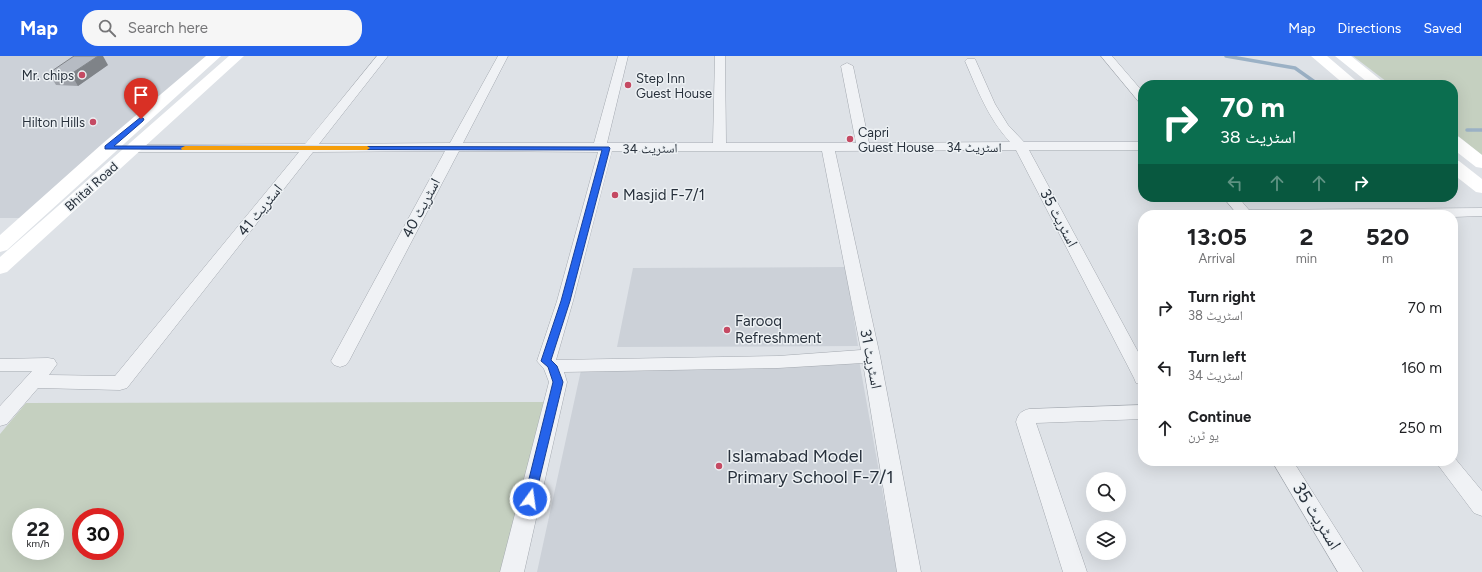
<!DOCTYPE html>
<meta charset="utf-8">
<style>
:root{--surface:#fff;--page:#f6f6f6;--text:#202124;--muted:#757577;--accent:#2563eb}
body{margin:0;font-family:Figtree,"Noto Naskh Arabic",sans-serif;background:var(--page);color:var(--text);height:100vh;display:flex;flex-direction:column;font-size:15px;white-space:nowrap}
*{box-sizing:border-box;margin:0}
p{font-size:13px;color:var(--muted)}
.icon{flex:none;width:22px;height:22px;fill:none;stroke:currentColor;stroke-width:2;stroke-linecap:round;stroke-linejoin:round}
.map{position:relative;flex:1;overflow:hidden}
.side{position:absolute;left:1138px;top:154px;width:320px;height:256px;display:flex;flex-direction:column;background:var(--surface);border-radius:16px;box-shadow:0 4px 16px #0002}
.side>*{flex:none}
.guide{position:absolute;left:1138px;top:24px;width:320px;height:122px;border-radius:16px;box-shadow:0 4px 16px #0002;background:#0b6e4f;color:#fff;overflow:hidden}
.tools{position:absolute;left:1086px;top:416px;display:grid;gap:8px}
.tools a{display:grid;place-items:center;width:40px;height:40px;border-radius:50%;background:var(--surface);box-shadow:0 4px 16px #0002;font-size:20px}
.speed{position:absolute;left:12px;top:452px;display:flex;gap:8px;font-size:20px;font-weight:700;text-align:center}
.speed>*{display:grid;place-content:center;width:52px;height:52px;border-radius:50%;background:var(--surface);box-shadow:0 4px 16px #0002;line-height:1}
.speed small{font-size:10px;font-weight:400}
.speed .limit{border:6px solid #d22;background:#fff;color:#111}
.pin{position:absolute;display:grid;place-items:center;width:34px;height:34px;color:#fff;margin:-41px -17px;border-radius:50% 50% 50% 0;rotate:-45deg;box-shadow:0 0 4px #0007}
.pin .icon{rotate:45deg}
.me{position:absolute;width:44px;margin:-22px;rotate:14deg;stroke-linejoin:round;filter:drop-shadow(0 0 3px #0008)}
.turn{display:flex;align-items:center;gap:14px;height:84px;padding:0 16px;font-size:18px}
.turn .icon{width:52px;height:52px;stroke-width:2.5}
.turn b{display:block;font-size:28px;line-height:34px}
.lanes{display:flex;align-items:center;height:38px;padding:0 16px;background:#0003;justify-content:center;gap:20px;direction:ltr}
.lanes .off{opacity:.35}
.eta{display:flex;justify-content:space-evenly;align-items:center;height:68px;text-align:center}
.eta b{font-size:24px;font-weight:700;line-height:28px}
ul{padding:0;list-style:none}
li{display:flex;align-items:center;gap:12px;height:60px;padding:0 16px}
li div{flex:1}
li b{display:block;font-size:15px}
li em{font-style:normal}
header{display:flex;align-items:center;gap:24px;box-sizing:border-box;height:56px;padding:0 20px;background:var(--accent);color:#fff}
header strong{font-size:19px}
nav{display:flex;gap:22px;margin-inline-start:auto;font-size:14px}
.search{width:280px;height:36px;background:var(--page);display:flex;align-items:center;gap:10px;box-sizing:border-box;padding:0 14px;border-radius:16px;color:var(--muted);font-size:15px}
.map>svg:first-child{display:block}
.built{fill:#ccd1d8}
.green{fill:#c5d0c0;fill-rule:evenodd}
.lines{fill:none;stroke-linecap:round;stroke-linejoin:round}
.stream{stroke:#9bb1c5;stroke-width:3.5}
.street-casing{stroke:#a4a9b0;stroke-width:1}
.street{fill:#f0f2f5;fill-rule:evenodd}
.secondary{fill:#fff;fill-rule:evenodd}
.wall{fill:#9da1a8}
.shaded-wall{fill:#7f8388}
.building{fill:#b6bbc3;stroke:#7f8388}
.route{fill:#2563eb;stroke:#184099}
.slow{fill:#f59e0b}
.poi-dot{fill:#c54a63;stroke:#edf1f4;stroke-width:1.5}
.labels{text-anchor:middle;stroke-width:3;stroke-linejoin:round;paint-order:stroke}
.far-poi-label{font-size:13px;fill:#28313c;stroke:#edf1f4;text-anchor:end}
.far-street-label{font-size:13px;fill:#28313c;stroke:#edf1f4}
.poi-label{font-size:15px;fill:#28313c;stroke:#edf1f4;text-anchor:start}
.street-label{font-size:15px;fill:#28313c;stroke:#edf1f4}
.near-poi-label{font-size:18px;fill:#28313c;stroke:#edf1f4;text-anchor:start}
.near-street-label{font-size:18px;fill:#28313c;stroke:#edf1f4}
</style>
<header>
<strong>Map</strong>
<div class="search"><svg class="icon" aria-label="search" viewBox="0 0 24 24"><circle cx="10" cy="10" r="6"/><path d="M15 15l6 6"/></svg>Search here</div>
<nav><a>Map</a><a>Directions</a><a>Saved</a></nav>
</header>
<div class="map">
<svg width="1482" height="516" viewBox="0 0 1482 516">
<rect width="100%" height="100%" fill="#dee2e7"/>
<path class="built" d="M 0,0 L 207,0 L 21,162 L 0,162 Z
M 846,211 L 858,290 L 617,291 L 633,212 Z
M 859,304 L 897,516 L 537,516 L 583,305 Z"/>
<path class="green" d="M 1353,0 L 1482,0 L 1482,99 L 1453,76 L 1453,29 L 1391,29 Z
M 547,346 L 504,516 L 0,516 L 0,378 L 26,347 ZM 21,461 L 55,461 L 55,495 L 21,495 ZM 81,461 L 115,461 L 115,495 L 81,495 Z"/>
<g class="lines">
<path class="stream" d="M 1226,0 L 1295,12 L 1319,29
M 1467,74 L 1482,74"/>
<defs>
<path id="street" d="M 377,0 L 388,0 L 319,88 L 450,87 L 498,0 L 508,0 L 463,87 L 594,87 L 618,0 L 628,0 L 607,87 L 713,87 L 715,0 L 725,0 L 726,87 L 856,87 L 841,10 L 847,7 L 853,10 L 869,87 L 1010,86 C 988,62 978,35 965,5 L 967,3 L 975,3 L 995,48 L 1008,69 L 1024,86 L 1143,86 L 1143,94 L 1029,94 L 1143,305 L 1143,329 L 1136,327 L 1134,322 L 1016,94 L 835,95 L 880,300 L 921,516 L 897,516 L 863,307 L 778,312 L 564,316 L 567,326 L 524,516 L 500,516 L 549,326 L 544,313 L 537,305 L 557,245 L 598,96 L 459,95 L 349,305 L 346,309 L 340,311 L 334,309 L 331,305 L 445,95 L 313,96 L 127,332 L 120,334 L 38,332 L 7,368 L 0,370 L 0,350 L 32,315 L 0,315 L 0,303 L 48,302 L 54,303 L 57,308 L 49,319 L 115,320 L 299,96 L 133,96 L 128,95 L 126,92 L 128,89 L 305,88 ZM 612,95 L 822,95 L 861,294 L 778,300 L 556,304 L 573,245 Z
M 1101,0 L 1112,0 L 1143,36 L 1143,47 L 1139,46 Z
M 1223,141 L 1238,141 L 1249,154 L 1482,152 L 1482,160 L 1453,161 L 1453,159 L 1238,159 Z
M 1143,349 L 1143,363 L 1036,367 L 1087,516 L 1063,516 L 1016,366 C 1018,358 1021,355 1029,353 Z
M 1453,400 L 1482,435 L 1482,460 L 1474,457 L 1435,405 L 1453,405 Z
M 1272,405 L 1293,405 L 1363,516 L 1338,516 Z"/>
</defs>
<use href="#street" class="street-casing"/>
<use href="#street" class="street"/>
<path class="secondary" d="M 206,0 L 221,0 L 7,194 L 0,196 L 0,179 L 102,88 Z
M 229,0 L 244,0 L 7,216 L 0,218 L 0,201 Z
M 1311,0 L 1327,0 L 1361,29 L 1345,29 Z
M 1335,0 L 1351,0 L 1387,29 L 1371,29 Z
M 1453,80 L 1459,81 L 1482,99 L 1482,112 L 1476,111 L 1453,93 Z
M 1453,104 L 1459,105 L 1482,123 L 1482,137 L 1476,136 L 1453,118 Z"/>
</g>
<path class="wall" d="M 108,9 L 78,30 L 56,29 L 49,17 Z"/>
<path class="shaded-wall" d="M 98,0 L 103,0 L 108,9 L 78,30 L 71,18 Z"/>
<path class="building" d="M 74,0 L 98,0 L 71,18 L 49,17 Z"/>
<path class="route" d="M 141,61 L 144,63 L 143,65 L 114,90 L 609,91 L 610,92 L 570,245 L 551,304 L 557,310 L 563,326 L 534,446 L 530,448 L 526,446 L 524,443 L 553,326 L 548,311 L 541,305 L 561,245 L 602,94 L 105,93 L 105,90 Z"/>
<path class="slow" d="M 185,90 L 367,90 L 370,92 L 367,94 L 182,94 L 181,92 Z"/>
<g class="poi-dot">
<circle cx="82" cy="19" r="4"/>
<circle cx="628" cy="29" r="4"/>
<circle cx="93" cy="66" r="4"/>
<circle cx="850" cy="83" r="4"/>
<circle cx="615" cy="139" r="4"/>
<circle cx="727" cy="274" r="4"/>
<circle cx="719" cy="410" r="4"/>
</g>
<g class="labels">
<g class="far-poi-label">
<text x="74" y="24">Mr. chips</text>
<text x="636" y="27" text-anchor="start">Step Inn<tspan x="636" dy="15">Guest House</tspan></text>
<text x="85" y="71">Hilton Hills</text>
<text x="858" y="81" text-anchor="start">Capri<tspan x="858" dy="15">Guest House</tspan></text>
</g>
<g class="far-street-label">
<text x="974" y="96">اسٹریٹ 34</text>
<text transform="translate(650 92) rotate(-1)" y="5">اسٹریٹ 34</text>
<text transform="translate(91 130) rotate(-42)" y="5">Bhitai Road</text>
</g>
<g class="poi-label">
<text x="623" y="144">Masjid F-7/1</text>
<text x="735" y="270">Farooq<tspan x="735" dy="17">Refreshment</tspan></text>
</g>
<g class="street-label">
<text transform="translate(421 152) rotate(-62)" y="5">اسٹریٹ 40</text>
<text transform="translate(260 154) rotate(-51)" y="5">اسٹریٹ 41</text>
<text transform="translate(1059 162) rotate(62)" y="5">اسٹریٹ 35</text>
<text transform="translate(871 303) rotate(79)" y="5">اسٹریٹ 31</text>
</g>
<g class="near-poi-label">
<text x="727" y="406">Islamabad Model<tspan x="727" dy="21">Primary School F-7/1</tspan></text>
</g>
<g class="near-street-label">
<text transform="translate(1317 460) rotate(58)" y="6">اسٹریٹ 35</text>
</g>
</g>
</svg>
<div class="tools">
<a><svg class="icon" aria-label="search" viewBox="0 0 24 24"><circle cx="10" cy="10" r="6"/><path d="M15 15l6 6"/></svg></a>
<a><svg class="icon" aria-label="layers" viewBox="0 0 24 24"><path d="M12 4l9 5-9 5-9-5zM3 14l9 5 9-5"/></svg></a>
</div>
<div class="speed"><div>22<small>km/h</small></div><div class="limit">30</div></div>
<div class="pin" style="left:141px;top:63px;background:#d93025"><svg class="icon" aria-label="arrive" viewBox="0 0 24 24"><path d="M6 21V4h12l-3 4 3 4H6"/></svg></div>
<svg class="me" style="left:530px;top:443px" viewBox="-20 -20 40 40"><circle r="17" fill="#2563eb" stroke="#fff" stroke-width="3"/><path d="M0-11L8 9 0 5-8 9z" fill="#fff"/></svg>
<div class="guide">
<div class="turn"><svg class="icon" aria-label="right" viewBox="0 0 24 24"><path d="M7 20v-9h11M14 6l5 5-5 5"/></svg><div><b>70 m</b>اسٹریٹ 38</div></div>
<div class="lanes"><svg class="icon off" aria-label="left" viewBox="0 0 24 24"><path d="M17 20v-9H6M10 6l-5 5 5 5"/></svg><svg class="icon off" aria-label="ahead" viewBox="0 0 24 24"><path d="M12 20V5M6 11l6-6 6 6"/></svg><svg class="icon off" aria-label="ahead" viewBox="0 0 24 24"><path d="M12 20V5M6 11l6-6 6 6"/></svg><svg class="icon" aria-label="right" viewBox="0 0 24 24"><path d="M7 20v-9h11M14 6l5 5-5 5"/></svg></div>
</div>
<section class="side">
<div class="eta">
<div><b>13:05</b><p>Arrival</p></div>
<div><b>2</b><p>min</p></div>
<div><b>520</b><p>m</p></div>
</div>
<ul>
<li><svg class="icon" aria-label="right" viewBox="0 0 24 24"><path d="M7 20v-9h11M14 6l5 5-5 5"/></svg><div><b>Turn right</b><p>اسٹریٹ 38</p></div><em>70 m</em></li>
<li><svg class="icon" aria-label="left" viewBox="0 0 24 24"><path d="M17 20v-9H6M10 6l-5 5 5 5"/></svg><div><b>Turn left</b><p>اسٹریٹ 34</p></div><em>160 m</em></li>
<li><svg class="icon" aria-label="ahead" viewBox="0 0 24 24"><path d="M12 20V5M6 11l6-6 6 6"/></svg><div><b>Continue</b><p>یو ٹرن</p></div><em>250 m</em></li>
</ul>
</section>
</div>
